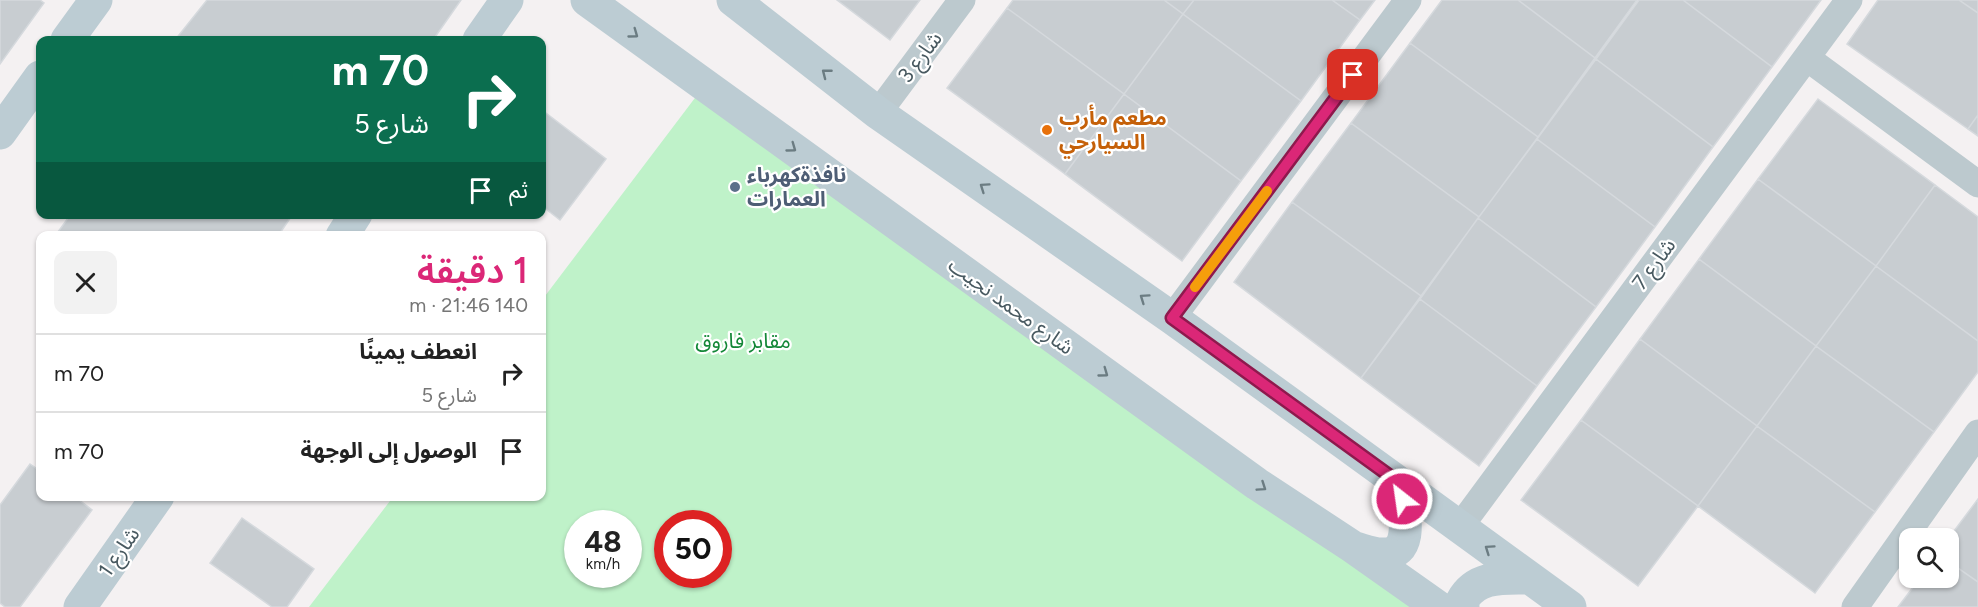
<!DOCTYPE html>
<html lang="ar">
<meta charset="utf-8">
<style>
:root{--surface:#fff;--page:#f2f2f2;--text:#222;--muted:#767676;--line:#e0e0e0;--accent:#db2777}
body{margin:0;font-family:Figtree,"Noto Sans Arabic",sans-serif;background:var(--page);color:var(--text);direction:rtl;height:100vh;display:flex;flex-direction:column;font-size:22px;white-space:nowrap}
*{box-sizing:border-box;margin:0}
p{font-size:20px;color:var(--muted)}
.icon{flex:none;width:33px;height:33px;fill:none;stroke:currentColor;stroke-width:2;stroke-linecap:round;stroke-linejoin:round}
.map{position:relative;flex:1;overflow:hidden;direction:ltr}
.side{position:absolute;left:36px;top:231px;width:510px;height:270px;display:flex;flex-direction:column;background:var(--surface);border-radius:12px;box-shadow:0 2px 4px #0004;direction:rtl}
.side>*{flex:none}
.guide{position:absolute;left:36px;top:36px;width:510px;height:183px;border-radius:12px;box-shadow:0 2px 4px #0004;direction:rtl;background:#0b6e4f;color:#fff;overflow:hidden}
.tools{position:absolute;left:1899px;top:528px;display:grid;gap:12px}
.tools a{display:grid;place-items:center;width:60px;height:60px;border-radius:12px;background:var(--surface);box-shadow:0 2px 4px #0004;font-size:30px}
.speed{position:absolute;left:564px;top:510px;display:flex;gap:12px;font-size:30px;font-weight:700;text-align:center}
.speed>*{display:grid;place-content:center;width:78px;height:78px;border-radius:50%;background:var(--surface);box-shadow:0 2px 4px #0004;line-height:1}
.speed small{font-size:15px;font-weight:400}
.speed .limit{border:9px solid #d22;background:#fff;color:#111}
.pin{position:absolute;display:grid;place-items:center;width:51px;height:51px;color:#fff;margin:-26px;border-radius:12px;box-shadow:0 3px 9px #0006}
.me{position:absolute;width:66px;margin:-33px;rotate:330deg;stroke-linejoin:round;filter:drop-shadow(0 0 4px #0008)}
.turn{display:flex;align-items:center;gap:21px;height:126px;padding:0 18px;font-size:27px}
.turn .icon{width:78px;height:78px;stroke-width:2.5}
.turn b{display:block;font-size:42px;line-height:51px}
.then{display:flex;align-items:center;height:57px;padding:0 18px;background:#0003;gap:12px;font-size:22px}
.round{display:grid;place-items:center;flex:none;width:63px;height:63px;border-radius:12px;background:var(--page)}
.head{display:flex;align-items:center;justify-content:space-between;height:102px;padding:0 18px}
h1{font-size:36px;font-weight:600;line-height:45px;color:var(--accent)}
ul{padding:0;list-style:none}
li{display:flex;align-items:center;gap:18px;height:78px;padding:0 18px;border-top:2px solid var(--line)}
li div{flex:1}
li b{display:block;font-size:22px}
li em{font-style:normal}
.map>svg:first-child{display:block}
.green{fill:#bff2c9;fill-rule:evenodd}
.building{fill:#c8cdd1;stroke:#d5d9dd;stroke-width:1.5}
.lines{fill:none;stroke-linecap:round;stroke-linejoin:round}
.street{stroke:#bcc9ce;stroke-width:27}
.secondary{stroke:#bcccd3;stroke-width:33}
.oneway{stroke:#6b7c82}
.route-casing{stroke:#8e194d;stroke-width:15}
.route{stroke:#db2777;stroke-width:10}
.slow{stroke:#f59e0b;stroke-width:10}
.food-dot{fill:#e8710a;stroke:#fff;stroke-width:2}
.service-dot{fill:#5c6f8a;stroke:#fff;stroke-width:2}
.labels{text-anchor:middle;stroke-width:4.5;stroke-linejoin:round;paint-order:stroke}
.street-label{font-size:21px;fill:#485960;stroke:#fff}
.food-label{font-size:21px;font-weight:bold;fill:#c56008;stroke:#fff;text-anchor:start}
.service-label{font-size:21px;font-weight:bold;fill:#4e5e75;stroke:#fff;text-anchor:start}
.park-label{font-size:21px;fill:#138737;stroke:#fff}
</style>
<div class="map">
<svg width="1978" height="607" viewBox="0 0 1978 607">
<rect width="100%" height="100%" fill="#f4f1f2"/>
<path class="green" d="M 704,86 L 1435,607 L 309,607 L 393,497 L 542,496 L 542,300 ZM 578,524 L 628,524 L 628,574 L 578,574 ZM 668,524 L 718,524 L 718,574 L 668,574 Z"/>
<path class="building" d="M 0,0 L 40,0 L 44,3 L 0,64 Z
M 207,0 L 461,0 L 433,40 L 175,40 Z
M 837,0 L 920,0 L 890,40 Z
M 1013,0 L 1164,0 L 1183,14 L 1124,94 L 1007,8 Z
M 1164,0 L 1194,0 L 1183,14 Z
M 1194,0 L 1332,0 L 1360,20 L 1301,101 L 1183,14 Z
M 1332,0 L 1375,0 L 1360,20 Z
M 1442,0 L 1518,0 L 1595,58 L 1538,137 L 1410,43 Z
M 1518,0 L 1637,0 L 1595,58 Z
M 1639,0 L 1683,0 L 1772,67 L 1713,147 L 1596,59 Z
M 1683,0 L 1821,0 L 1772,67 Z
M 1878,0 L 1959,0 L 1978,13 L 1978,115 L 1968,129 L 1847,44 Z
M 1959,0 L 1978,0 L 1978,13 Z
M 1007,8 L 1124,94 L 1065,174 L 947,88 Z
M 1183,14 L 1301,101 L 1241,181 L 1124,94 Z
M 1410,43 L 1538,137 L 1479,217 L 1351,123 Z
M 1596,59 L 1713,147 L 1655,227 L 1537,139 Z
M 1124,94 L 1241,181 L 1182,261 L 1065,174 Z
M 1818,99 L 1935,185 L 1876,266 L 1758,179 Z
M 542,110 L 606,159 L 560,220 L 542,206 Z
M 1978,115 L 1978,136 L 1968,129 Z
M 1351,123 L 1479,217 L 1421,296 L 1292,202 Z
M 1537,139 L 1655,227 L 1596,307 L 1478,218 Z
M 1758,179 L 1876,266 L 1816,346 L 1699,259 Z
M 1935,185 L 1978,217 L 1978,341 L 1876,266 Z
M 1292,202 L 1421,296 L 1361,378 L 1234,282 Z
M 71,214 L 293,214 L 278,236 L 55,236 Z
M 1478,218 L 1596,307 L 1537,386 L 1420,299 Z
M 1699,259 L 1816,346 L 1757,426 L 1640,339 Z
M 1876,266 L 1978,341 L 1978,372 L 1934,432 L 1816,346 Z
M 1420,299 L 1537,386 L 1479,466 L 1361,378 Z
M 1640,339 L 1757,426 L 1698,506 L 1581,420 Z
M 1816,346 L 1934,432 L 1875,512 L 1757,426 Z
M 1581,420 L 1698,506 L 1638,586 L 1521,500 Z
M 1757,426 L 1875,512 L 1815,593 L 1698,506 Z
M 30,464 L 40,471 L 40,496 L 74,496 L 92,510 L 20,607 L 5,607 L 0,603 L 0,505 Z
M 1978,499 L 1978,582 L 1948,561 L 1948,539 Z
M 242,518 L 314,569 L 287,607 L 272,607 L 210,563 Z
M 1948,561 L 1978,582 L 1978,607 L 1898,607 L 1920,578 L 1948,578 Z"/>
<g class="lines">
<path class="street" d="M 1807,58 L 1978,184
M 878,113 L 962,0
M 1172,318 L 1408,0
M 1459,528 L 1849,0
M 1855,607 L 1978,433"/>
<path class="secondary" d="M 587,0 L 1257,484 L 1353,547 L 1438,607
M 733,0 L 878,113 L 1172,318 L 1570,607
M 67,40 L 96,0
M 479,40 L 507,0
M 0,133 L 40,77
M 342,236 L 356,214
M 1355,548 C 1363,550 1373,554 1382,554 C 1417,556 1403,506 1401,484
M 80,607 L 158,496
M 1463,607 L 1462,601 C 1476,575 1504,578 1530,578"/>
</g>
<defs><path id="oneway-chevron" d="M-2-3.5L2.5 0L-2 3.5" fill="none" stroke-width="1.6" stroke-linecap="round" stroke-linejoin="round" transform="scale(1.5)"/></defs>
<g class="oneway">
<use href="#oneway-chevron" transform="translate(634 34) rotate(36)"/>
<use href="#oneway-chevron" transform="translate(826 73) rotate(-142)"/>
<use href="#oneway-chevron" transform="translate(792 148) rotate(36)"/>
<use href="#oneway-chevron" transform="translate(984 187) rotate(-145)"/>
<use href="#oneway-chevron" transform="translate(1144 298) rotate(-145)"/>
<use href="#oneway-chevron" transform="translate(1104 373) rotate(36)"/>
<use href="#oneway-chevron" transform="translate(1262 487) rotate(34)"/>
<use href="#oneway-chevron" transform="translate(1489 549) rotate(-145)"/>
</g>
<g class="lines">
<defs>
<path id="route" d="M 1353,75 L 1172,318 L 1401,484 L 1402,499"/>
</defs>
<use href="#route" class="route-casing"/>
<use href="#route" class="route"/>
<path class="slow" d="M 1195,287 L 1267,191"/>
</g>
<circle class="food-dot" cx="1047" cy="130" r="6"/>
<circle class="service-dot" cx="735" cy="187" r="6"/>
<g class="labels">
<g class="street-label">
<text transform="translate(920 57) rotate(-53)" y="7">شارع 3</text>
<text transform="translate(1654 264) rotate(-54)" y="7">شارع 7</text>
<text transform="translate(1011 306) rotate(36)" y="7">شارع محمد نجيب</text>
<text transform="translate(119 552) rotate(-55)" y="7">شارع 1</text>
</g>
<g class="food-label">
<text x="1059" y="125">مطعم مأرب<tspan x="1059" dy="24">السيارحي</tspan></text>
</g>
<g class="service-label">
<text x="747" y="182">نافذةكهرباء<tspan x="747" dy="24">العمارات</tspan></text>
</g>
<g class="park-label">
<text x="743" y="348">مقابر فاروق</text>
</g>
</g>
</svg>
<div class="tools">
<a><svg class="icon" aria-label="search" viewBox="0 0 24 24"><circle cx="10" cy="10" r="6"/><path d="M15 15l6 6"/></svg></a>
</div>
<div class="speed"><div>48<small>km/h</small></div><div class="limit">50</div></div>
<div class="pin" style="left:1353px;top:75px;background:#d93025"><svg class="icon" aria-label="arrive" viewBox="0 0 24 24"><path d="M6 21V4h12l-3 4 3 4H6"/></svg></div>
<svg class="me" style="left:1402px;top:499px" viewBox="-20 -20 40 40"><circle r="17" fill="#db2777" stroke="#fff" stroke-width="3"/><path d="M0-11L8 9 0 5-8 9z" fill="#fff"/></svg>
<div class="guide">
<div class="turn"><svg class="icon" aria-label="right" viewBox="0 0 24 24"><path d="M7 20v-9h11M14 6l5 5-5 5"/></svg><div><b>70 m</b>شارع 5</div></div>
<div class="then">ثم<svg class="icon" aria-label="arrive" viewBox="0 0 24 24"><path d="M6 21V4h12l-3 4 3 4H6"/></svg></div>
</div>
<section class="side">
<div class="head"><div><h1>1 دقيقة</h1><p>140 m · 21:46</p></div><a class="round"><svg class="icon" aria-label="close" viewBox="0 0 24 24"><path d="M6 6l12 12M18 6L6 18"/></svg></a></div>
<ul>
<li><svg class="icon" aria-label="right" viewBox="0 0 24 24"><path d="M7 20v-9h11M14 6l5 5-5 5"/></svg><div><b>انعطف يمينًا</b><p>شارع 5</p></div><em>70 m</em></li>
<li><svg class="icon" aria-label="arrive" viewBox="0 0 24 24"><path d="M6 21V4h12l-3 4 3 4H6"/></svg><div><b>الوصول إلى الوجهة</b></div><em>70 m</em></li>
</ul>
</section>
</div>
